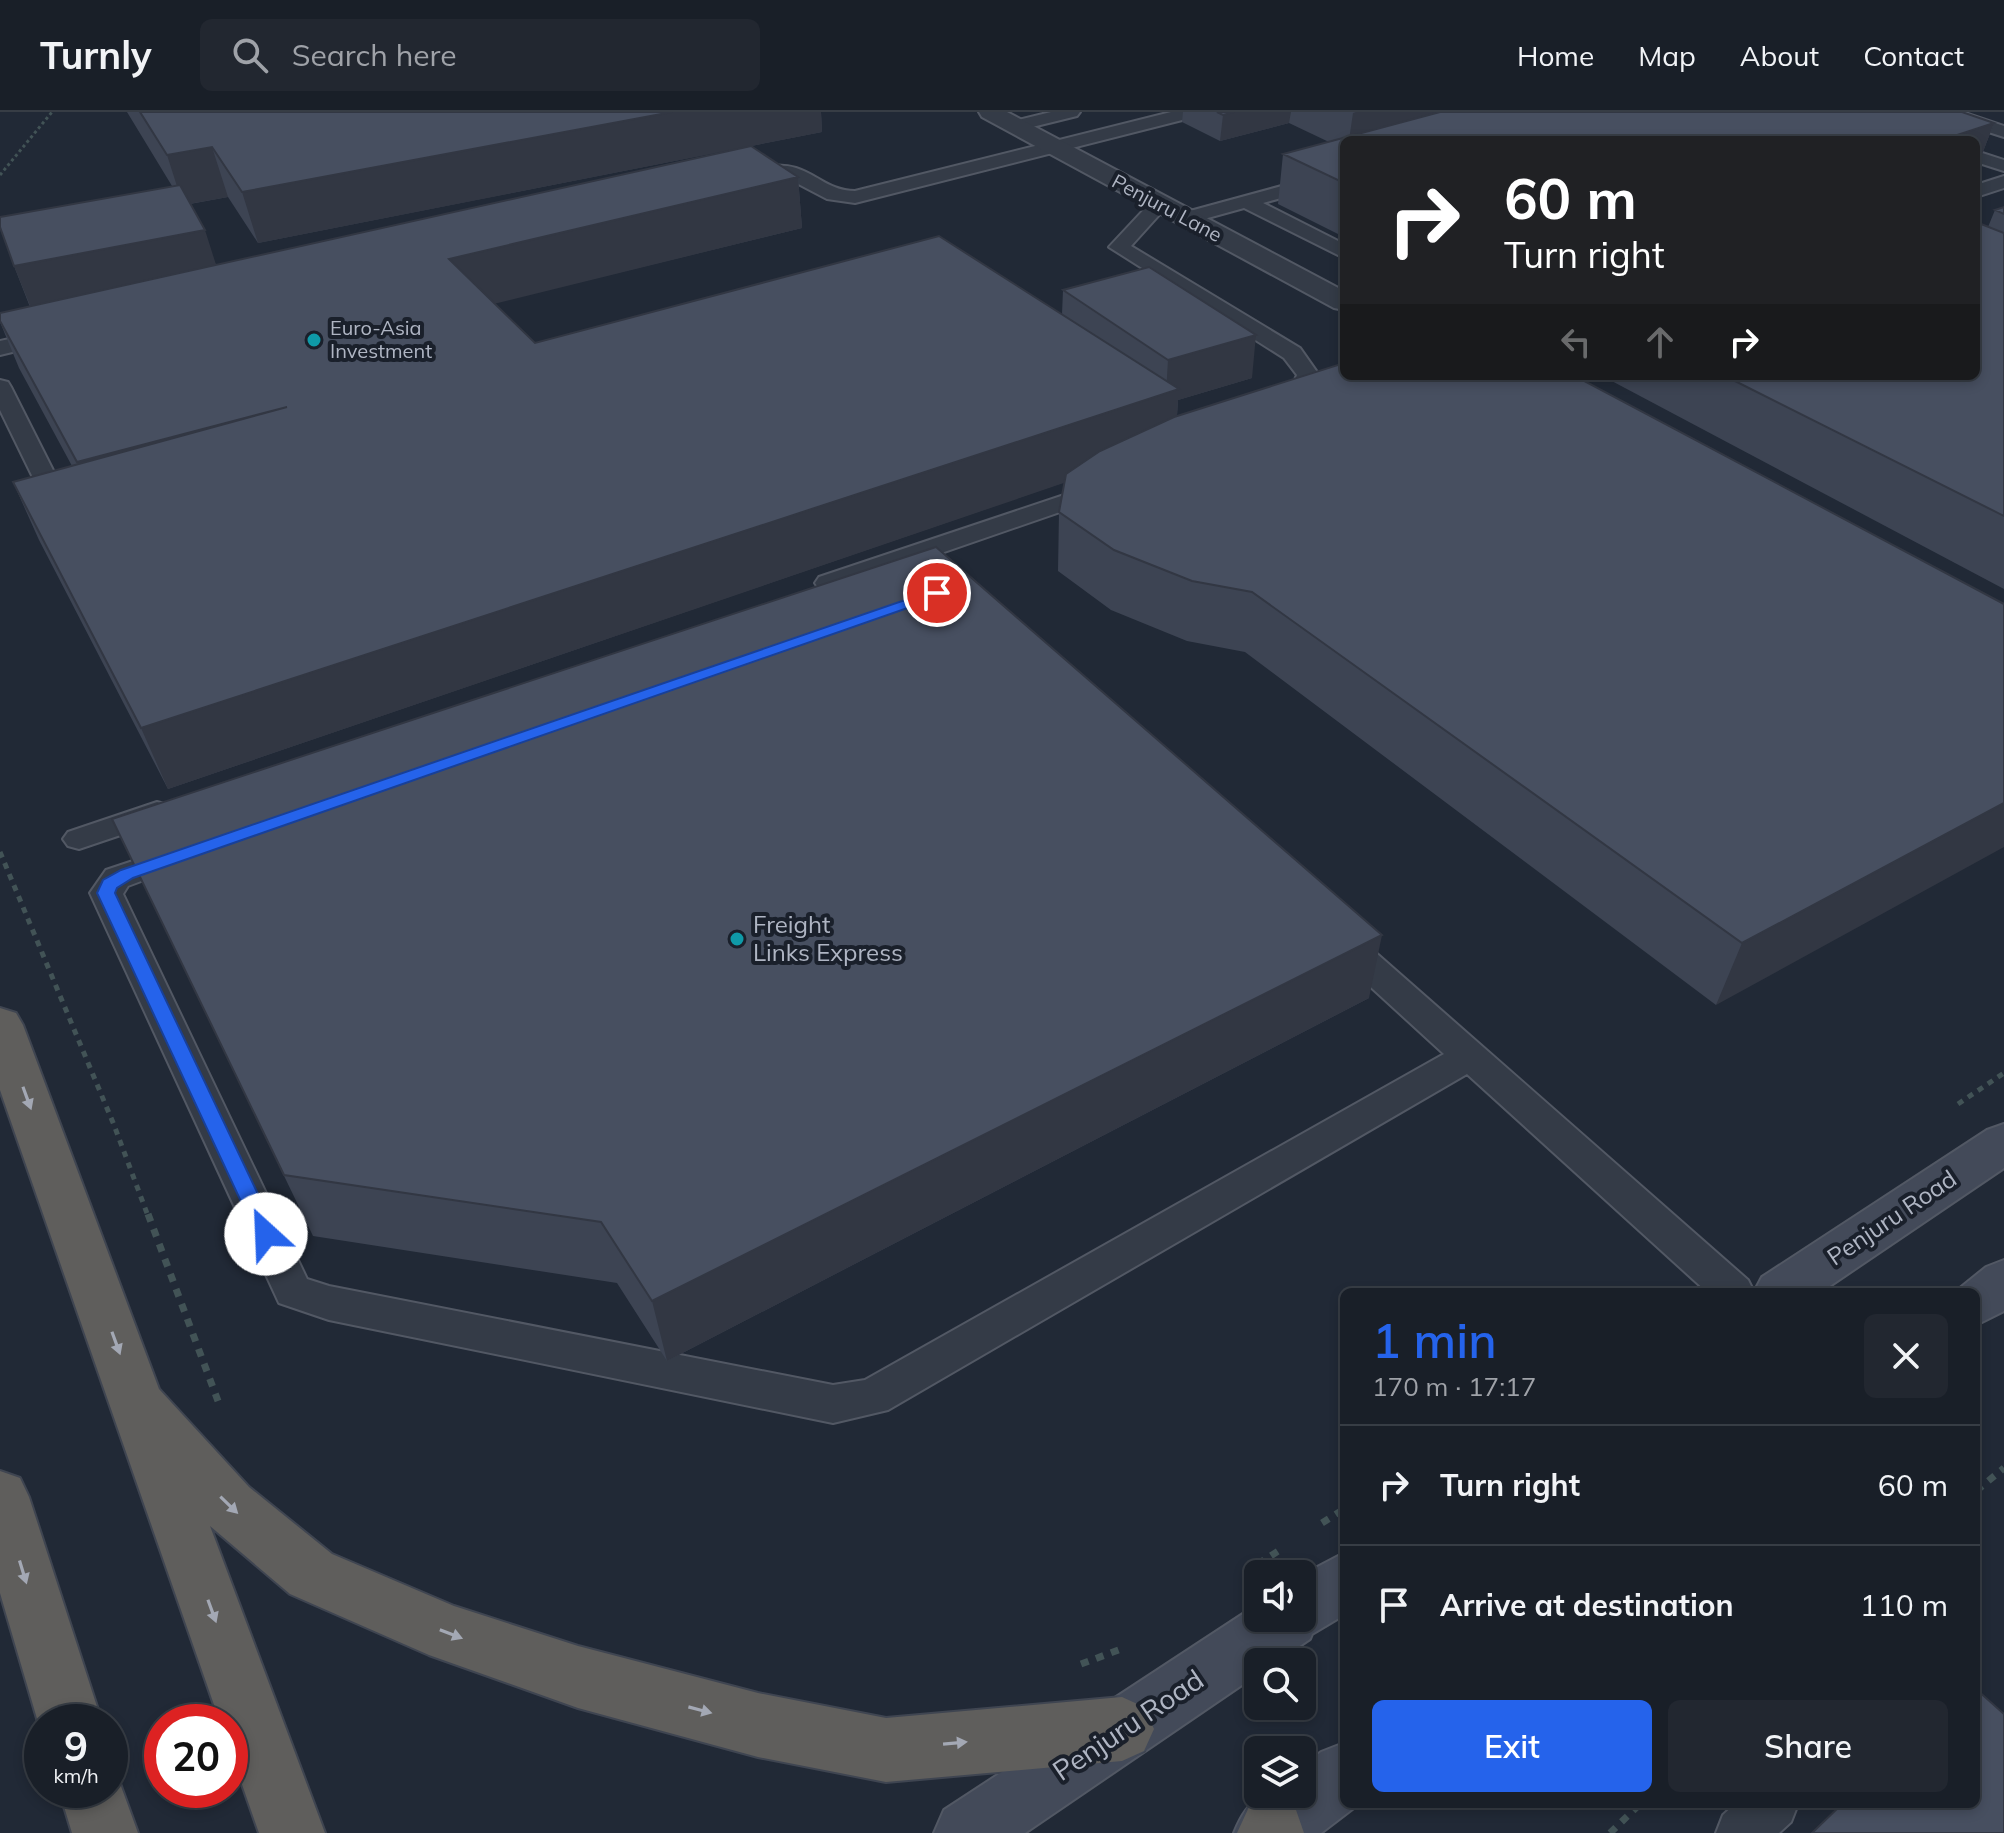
<!DOCTYPE html>
<meta charset="utf-8">
<style>
:root{--surface:#191f28;--page:#222730;--text:#f1f3f6;--muted:#9fa2a8;--line:#373d45;--accent:#2563eb}
body{margin:0;font-family:Mulish,sans-serif;background:var(--page);color:var(--text);height:100vh;display:flex;flex-direction:column;font-size:30px;white-space:nowrap}
*{box-sizing:border-box;margin:0}
p{font-size:26px;color:var(--muted)}
.icon{flex:none;width:44px;height:44px;fill:none;stroke:currentColor;stroke-width:2;stroke-linecap:round;stroke-linejoin:round}
.map{position:relative;flex:1;overflow:hidden}
.panel{position:absolute;left:1340px;top:1176px;width:640px;height:520px;display:flex;flex-direction:column;background:var(--surface);border-radius:12px;box-shadow:0 4px 12px #0003,0 0 0 2px var(--line)}
.panel>*{flex:none}
.hud{position:absolute;left:1340px;top:24px;width:640px;height:244px;border-radius:12px;box-shadow:0 4px 12px #0003,0 0 0 2px var(--line);background:#202124;color:#fff;overflow:hidden}
.buttons{position:absolute;left:1244px;top:1448px;display:grid;gap:16px}
.buttons a{display:grid;place-items:center;width:72px;height:72px;border-radius:12px;background:var(--surface);box-shadow:0 4px 12px #0003,0 0 0 2px var(--line);font-size:40px}
.speed{position:absolute;left:24px;top:1592px;display:flex;gap:16px;font-size:40px;font-weight:700;text-align:center}
.speed>*{display:grid;place-content:center;width:104px;height:104px;border-radius:50%;background:var(--surface);box-shadow:0 4px 12px #0003,0 0 0 2px var(--line);line-height:1}
.speed small{font-size:20px;font-weight:400}
.speed .limit{border:12px solid #d22;background:#fff;color:#111}
.pin{position:absolute;display:grid;place-items:center;width:68px;height:68px;color:#fff;margin:-34px;border:4px solid #fff;border-radius:50%;box-shadow:0 2px 8px #0007}
.me{position:absolute;width:88px;margin:-44px;rotate:335deg;stroke-linejoin:round;filter:drop-shadow(0 0 6px #0008)}
.turn{display:flex;align-items:center;gap:28px;height:168px;padding:0 32px;font-size:36px}
.turn .icon{width:104px;height:104px;stroke-width:2.5}
.turn b{display:block;font-size:56px;line-height:68px}
.lanes{display:flex;align-items:center;height:76px;padding:0 32px;background:#0003;justify-content:center;gap:40px;direction:ltr}
.lanes .off{opacity:.35}
.round{display:grid;place-items:center;flex:none;width:84px;height:84px;border-radius:12px;background:var(--page)}
.head{display:flex;align-items:center;justify-content:space-between;height:136px;padding:0 32px}
h1{font-size:48px;font-weight:600;line-height:60px;color:var(--accent)}
.primary-button{display:flex;gap:16px;margin-top:auto;padding:16px 32px}
.primary-button a{flex:1;height:92px;border-radius:12px;background:var(--accent);color:#fff;font-size:32px;font-weight:600;line-height:92px;text-align:center}
.primary-button a+a{background:var(--page);color:var(--text)}
ul{padding:0;list-style:none}
li{display:flex;align-items:center;gap:24px;height:120px;padding:0 32px;border-top:2px solid var(--line)}
li div{flex:1}
li b{display:block;font-size:30px}
li em{font-style:normal}
header{display:flex;align-items:center;gap:48px;box-sizing:border-box;height:112px;padding:0 40px;background:var(--surface);border-bottom:2px solid var(--line)}
header strong{font-size:38px}
nav{display:flex;gap:44px;margin-inline-start:auto;font-size:28px}
.search{width:560px;height:72px;background:var(--page);display:flex;align-items:center;gap:20px;box-sizing:border-box;padding:0 28px;border-radius:12px;color:var(--muted);font-size:30px}
.map>svg:first-child{display:block}
.lines{fill:none;stroke-linecap:round;stroke-linejoin:round}
.service-casing{stroke:#525864;stroke-width:4}
.minor-casing{stroke:#525864;stroke-width:4}
.secondary-casing{stroke:#525864;stroke-width:4}
.trunk-casing{stroke:#3f4551;stroke-width:4}
.path-far2{stroke:#425356;stroke-width:3;stroke-dasharray:3 3;stroke-linecap:butt}
.path-far1{stroke:#425356;stroke-width:5;stroke-dasharray:6 6;stroke-linecap:butt}
.path{stroke:#425356;stroke-width:7;stroke-dasharray:8 8;stroke-linecap:butt}
.service{fill:#343b47;fill-rule:evenodd}
.minor{fill:#343b47;fill-rule:evenodd}
.secondary{fill:#434a59;fill-rule:evenodd}
.trunk{fill:#5f5e5c;fill-rule:evenodd}
.wall{fill:#3d4453;fill-rule:evenodd}
.shaded-wall{fill:#323743}
.building{fill:#474f60;stroke:#323743;stroke-width:2}
.oneway{fill:#a3a8b4}
.route{fill:#2563eb;stroke:#184099;stroke-width:2}
.culture-dot{fill:#0f9aa8;stroke:#1a202b;stroke-width:3}
.labels{text-anchor:middle;stroke-width:8;stroke-linejoin:round;paint-order:stroke}
.far-street-label{font-size:20px;fill:#afb5c3;stroke:#1a202b}
.far-poi-label{font-size:20px;fill:#afb5c3;stroke:#1a202b;text-anchor:start}
.poi-label{font-size:24px;fill:#afb5c3;stroke:#1a202b;text-anchor:start}
.street-label{font-size:24px;fill:#afb5c3;stroke:#1a202b}
.near-street-label{font-size:28px;fill:#afb5c3;stroke:#1a202b}
</style>
<header>
<strong>Turnly</strong>
<div class="search"><svg class="icon" aria-label="search" viewBox="0 0 24 24"><circle cx="10" cy="10" r="6"/><path d="M15 15l6 6"/></svg>Search here</div>
<nav><a>Home</a><a>Map</a><a>About</a><a>Contact</a></nav>
</header>
<div class="map">
<svg width="2004" height="1721" viewBox="0 0 2004 1721">
<rect width="100%" height="100%" fill="#212936"/>
<g class="lines">
<defs>
<path id="service" d="M 1051,0 L 1080,0 L 1077,4 L 1016,19 L 1007,14 L 1010,10 Z
M 1171,0 L 1201,0 L 1198,4 L 855,91 L 827,87 L 785,65 L 745,71 L 736,65 L 738,61 C 757,56 777,50 796,56 C 818,63 830,79 855,79 Z
M 1936,0 L 1962,0 L 2004,14 L 2004,25 L 1939,4 Z
M 1976,39 L 2004,48 L 2004,59 L 1976,50 Z
M 1344,57 L 1344,69 L 1263,91 L 1344,132 L 1344,146 L 1244,96 L 1186,112 L 1176,106 L 1179,102 Z
M 2004,64 L 2004,76 L 1976,85 L 1976,73 Z
M 1159,87 L 1168,93 L 1131,134 L 1300,236 L 1319,263 L 1299,309 L 1283,309 L 1279,304 L 1297,263 L 1284,246 L 1109,135 L 1152,89 Z
M 54,217 L 65,223 L 62,228 L 0,243 L 0,229 Z
M 0,268 L 8,270 L 11,275 L 68,388 L 65,393 L 47,393 L 44,388 L 0,298 Z
M 1103,370 L 1112,372 L 1115,377 L 1112,382 L 837,477 L 819,477 L 815,471 L 819,465 Z
M 157,690 L 168,693 L 172,700 L 168,707 L 79,737 L 68,734 L 63,727 L 68,720 Z
M 181,733 L 192,736 L 197,743 L 192,750 L 128,774 L 123,782 L 307,1167 L 329,1174 L 833,1273 L 865,1268 L 1444,942 L 1327,835 L 1322,827 L 1327,819 L 1339,815 L 1351,819 L 1748,1168 L 1754,1180 L 1707,1180 L 1467,962 L 888,1298 L 833,1311 L 329,1208 L 279,1191 L 90,781 L 106,758 Z
M 1735,1692 L 1798,1692 L 1791,1710 L 1779,1721 L 1716,1721 L 1723,1703 Z"/>
<path id="minor" d="M 979,0 L 1007,0 L 1344,179 L 1344,198 L 1334,196 L 982,5 Z"/>
<path id="secondary" d="M 2004,1012 L 2004,1056 L 1821,1180 L 1754,1180 L 1762,1165 L 1987,1018 Z
M 2004,1148 L 2004,1199 L 1976,1213 L 1976,1180 L 1955,1180 L 1986,1155 Z
M 1344,1441 L 1344,1503 L 1312,1522 L 1310,1527 L 1276,1550 L 1258,1550 L 1258,1562 L 1025,1721 L 934,1721 L 944,1698 L 1258,1492 L 1258,1506 L 1302,1506 L 1302,1463 Z
M 1344,1631 L 1344,1692 L 1359,1692 L 1321,1721 L 1234,1721 C 1250,1682 1263,1682 1302,1682 L 1302,1655 L 1321,1640 Z"/>
<path id="trunk" d="M 0,896 L 16,901 L 23,913 L 159,1277 L 249,1375 L 332,1442 L 454,1494 L 578,1534 L 758,1581 L 886,1606 L 1122,1585 L 1144,1595 L 1154,1617 L 1144,1639 L 1122,1649 L 886,1670 L 758,1645 L 578,1596 L 429,1543 L 290,1482 L 210,1414 L 325,1721 L 259,1721 L 230,1638 L 230,1610 L 220,1610 L 0,978 Z
M 0,1359 L 20,1366 L 29,1385 L 102,1610 L 42,1610 L 42,1618 L 38,1610 L 0,1481 Z
M 110,1654 L 114,1655 L 138,1721 L 72,1721 L 59,1678 L 110,1678 Z
M 1272,1685 L 1295,1695 L 1304,1721 L 1237,1721 L 1249,1695 Z"/>
</defs>
<use href="#service" class="service-casing"/>
<use href="#minor" class="minor-casing"/>
<use href="#secondary" class="secondary-casing"/>
<use href="#trunk" class="trunk-casing"/>
<path class="path-far2" d="M 0,63 L 52,0"/>
<path class="path-far1" d="M 0,740 L 114,1013 L 148,1104
M 1958,992 L 2004,961"/>
<path class="path" d="M 148,1102 L 218,1289
M 1976,1379 L 2004,1356
M 1322,1411 L 1344,1397
M 1244,1461 L 1283,1436
M 1081,1552 L 1124,1536
M 1610,1721 L 1640,1692"/>
<use href="#service" class="service"/>
<use href="#minor" class="minor"/>
<use href="#secondary" class="secondary"/>
<use href="#trunk" class="trunk"/>
</g>
<path class="wall" d="M 127,0 L 821,0 L 822,20 L 751,34 L 798,65 L 802,116 L 494,191 L 535,231 L 1062,202 L 1063,178 L 1252,266 L 1178,288 L 1177,304 L 2004,492 L 1716,893 L 1245,540 L 1187,529 L 1111,498 L 1058,459 L 1059,400 L 1065,370 L 168,677 L 39,428 L 13,370 L 72,354 L 19,256 L 0,210 L 0,201 L 30,195 L 14,154 L 172,74 ZM 750,34 L 216,153 L 190,92 L 228,85 L 258,131 Z
M 1183,0 L 1962,0 L 1994,11 L 1976,58 L 1976,28 L 1344,28 L 1344,125 L 1278,92 L 1283,42 L 1329,30 L 1289,11 L 1220,29 L 1182,10 Z
M 2004,95 L 2004,477 L 1608,267 L 1609,264 L 1976,264 L 1988,115 L 1995,98 Z
M 112,707 L 1369,886 L 667,1249 L 617,1171 L 313,1124 Z"/>
<path class="shaded-wall" d="M 672,0 L 821,0 L 822,20 L 258,131 L 242,80 Z
M 1234,0 L 1291,0 L 1289,11 L 1220,29 L 1223,3 Z
M 1356,0 L 1422,0 L 1419,20 L 1349,28 L 1353,1 Z
M 1422,0 L 1494,0 L 1419,20 Z
M 1994,11 L 1976,58 L 1976,28 L 1942,28 Z
M 212,35 L 228,85 L 183,93 L 167,43 Z
M 798,65 L 802,116 L 461,200 L 449,147 Z
M 205,118 L 218,159 L 31,196 L 14,154 Z
M 1256,223 L 1252,266 L 1178,288 L 1175,333 L 168,677 L 141,616 L 1166,281 L 1168,248 Z
M 287,295 L 100,408 L 77,350 Z
M 2004,691 L 2004,735 L 1716,893 L 1742,831 Z
M 1382,823 L 1369,886 L 667,1249 L 652,1189 Z"/>
<path class="building" d="M 140,0 L 672,0 L 242,80 L 212,35 L 167,43 Z
M 1217,0 L 1234,0 L 1223,3 Z
M 1440,0 L 1962,0 L 1994,11 L 1942,28 L 1344,28 L 1344,71 L 1283,42 Z
M 751,34 L 798,65 L 449,147 L 535,231 L 939,124 L 1179,277 L 141,616 L 13,370 L 287,295 L 77,350 L 0,209 L 0,201 Z
M 180,73 L 205,118 L 14,154 L 0,115 L 0,105 Z
M 2004,95 L 2004,102 L 1995,98 Z
M 1976,110 L 2004,121 L 2004,404 L 1725,264 L 1976,264 Z
M 1149,155 L 1256,223 L 1168,248 L 1063,178 Z
M 1344,251 L 1344,264 L 1575,264 L 2004,492 L 2004,691 L 1742,831 L 1252,480 L 1192,469 L 1114,438 L 1059,400 L 1066,362 L 1100,339 L 1174,305 Z
M 936,435 L 1382,823 L 652,1189 L 601,1110 L 284,1063 L 112,707 Z
M 1976,1577 L 2004,1602 L 2004,1721 L 1812,1721 L 1842,1692 L 1976,1692 Z"/>
<defs><path id="oneway-solid" d="M-6-.8H1V-3.2L6.5 0L1 3.2V.8H-6Z" transform="scale(2)"/></defs>
<g class="oneway">
<use href="#oneway-solid" transform="translate(27 986) rotate(70)"/>
<use href="#oneway-solid" transform="translate(116 1231) rotate(70)"/>
<use href="#oneway-solid" transform="translate(229 1393) rotate(44)"/>
<use href="#oneway-solid" transform="translate(23 1460) rotate(73)"/>
<use href="#oneway-solid" transform="translate(212 1499) rotate(70)"/>
<use href="#oneway-solid" transform="translate(451 1522) rotate(21)"/>
<use href="#oneway-solid" transform="translate(700 1598) rotate(15)"/>
<use href="#oneway-solid" transform="translate(955 1631) rotate(-5)"/>
</g>
<path class="route" d="M 937,477 L 942,478 L 942,484 L 133,766 L 117,776 L 115,781 L 277,1122 L 274,1128 L 266,1131 L 259,1128 L 97,781 L 103,768 L 121,758 Z"/>
<g class="culture-dot">
<circle cx="314" cy="228" r="8"/>
<circle cx="737" cy="827" r="8"/>
</g>
<g class="labels">
<g class="far-street-label">
<text transform="translate(1167 96) rotate(28)" y="7">Penjuru Lane</text>
</g>
<g class="far-poi-label">
<text x="330" y="223">Euro-Asia<tspan x="330" dy="23">Investment</tspan></text>
</g>
<g class="poi-label">
<text x="753" y="821">Freight<tspan x="753" dy="28">Links Express</tspan></text>
</g>
<g class="street-label">
<text transform="translate(1892 1106) rotate(-34)" y="8">Penjuru Road</text>
</g>
<g class="near-street-label">
<text transform="translate(1128 1613) rotate(-34)" y="10">Penjuru Road</text>
</g>
</g>
</svg>
<div class="buttons">
<a><svg class="icon" aria-label="sound" viewBox="0 0 24 24"><path d="M4 9h4l5-4v14l-5-4H4zM17 9q2 3 0 6"/></svg></a>
<a><svg class="icon" aria-label="search" viewBox="0 0 24 24"><circle cx="10" cy="10" r="6"/><path d="M15 15l6 6"/></svg></a>
<a><svg class="icon" aria-label="layers" viewBox="0 0 24 24"><path d="M12 4l9 5-9 5-9-5zM3 14l9 5 9-5"/></svg></a>
</div>
<div class="speed"><div>9<small>km/h</small></div><div class="limit">20</div></div>
<div class="pin" style="left:937px;top:481px;background:#d93025"><svg class="icon" aria-label="arrive" viewBox="0 0 24 24"><path d="M6 21V4h12l-3 4 3 4H6"/></svg></div>
<svg class="me" style="left:266px;top:1122px" viewBox="-20 -20 40 40"><circle r="19" fill="#fff"/><path d="M0-13L10 11 0 6-10 11z" fill="#2563eb"/></svg>
<div class="hud">
<div class="turn"><svg class="icon" aria-label="right" viewBox="0 0 24 24"><path d="M7 20v-9h11M14 6l5 5-5 5"/></svg><div><b>60 m</b>Turn right</div></div>
<div class="lanes"><svg class="icon off" aria-label="left" viewBox="0 0 24 24"><path d="M17 20v-9H6M10 6l-5 5 5 5"/></svg><svg class="icon off" aria-label="ahead" viewBox="0 0 24 24"><path d="M12 20V5M6 11l6-6 6 6"/></svg><svg class="icon" aria-label="right" viewBox="0 0 24 24"><path d="M7 20v-9h11M14 6l5 5-5 5"/></svg></div>
</div>
<section class="panel">
<div class="head"><div><h1>1 min</h1><p>170 m · 17:17</p></div><a class="round"><svg class="icon" aria-label="close" viewBox="0 0 24 24"><path d="M6 6l12 12M18 6L6 18"/></svg></a></div>
<ul>
<li><svg class="icon" aria-label="right" viewBox="0 0 24 24"><path d="M7 20v-9h11M14 6l5 5-5 5"/></svg><div><b>Turn right</b></div><em>60 m</em></li>
<li><svg class="icon" aria-label="arrive" viewBox="0 0 24 24"><path d="M6 21V4h12l-3 4 3 4H6"/></svg><div><b>Arrive at destination</b></div><em>110 m</em></li>
</ul>
<div class="primary-button"><a>Exit</a><a>Share</a></div>
</section>
</div>
